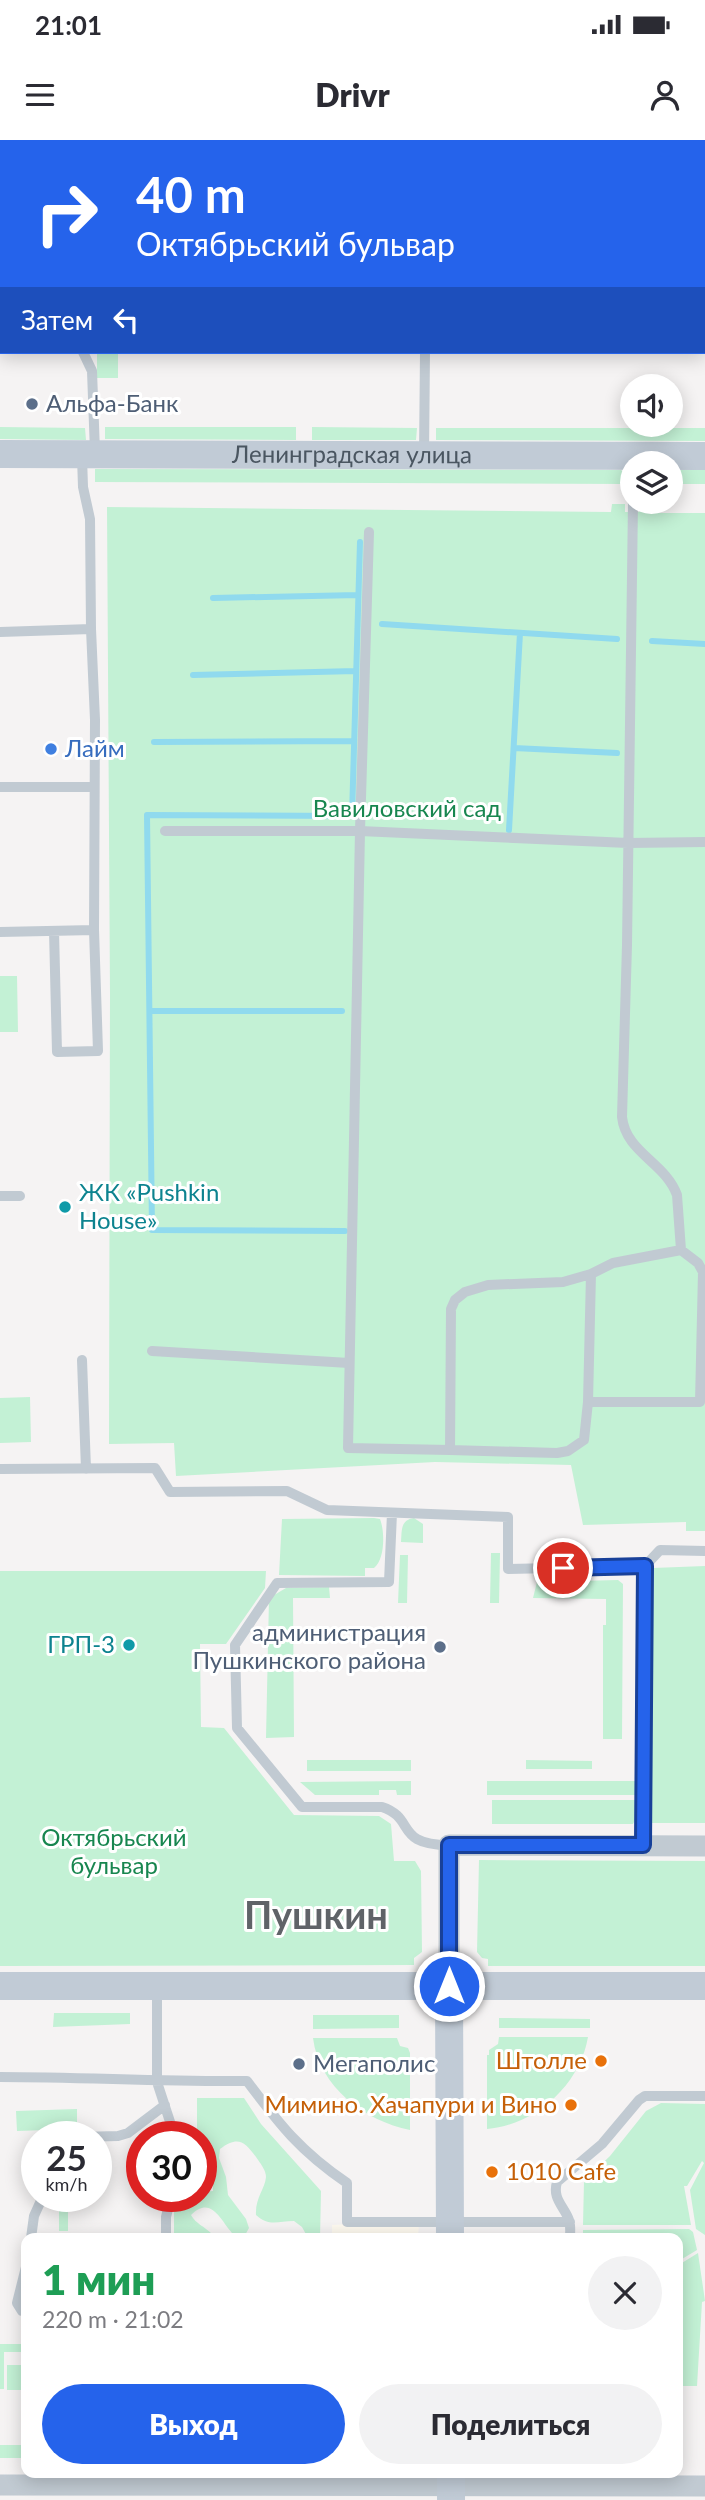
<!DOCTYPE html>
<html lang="ru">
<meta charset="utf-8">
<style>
:root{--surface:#fff;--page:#f2f2f3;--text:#2b2b33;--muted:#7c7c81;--accent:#2563eb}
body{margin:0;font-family:Lato,sans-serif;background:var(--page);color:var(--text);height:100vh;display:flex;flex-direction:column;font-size:26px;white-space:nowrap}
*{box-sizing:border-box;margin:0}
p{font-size:23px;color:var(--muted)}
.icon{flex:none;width:38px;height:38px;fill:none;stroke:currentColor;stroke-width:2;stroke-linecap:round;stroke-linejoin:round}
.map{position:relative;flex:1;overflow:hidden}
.details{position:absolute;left:21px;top:2093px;width:662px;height:245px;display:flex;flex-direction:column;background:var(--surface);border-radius:14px;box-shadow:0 4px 18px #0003}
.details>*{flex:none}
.top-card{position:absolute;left:0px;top:0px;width:705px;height:214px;box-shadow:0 4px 18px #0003;background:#2563eb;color:#fff;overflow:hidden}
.tools{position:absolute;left:620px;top:234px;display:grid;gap:14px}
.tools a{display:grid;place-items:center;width:63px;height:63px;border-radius:50%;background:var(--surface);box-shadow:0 4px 18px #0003;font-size:35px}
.speed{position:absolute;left:21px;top:1981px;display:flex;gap:14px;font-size:35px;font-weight:700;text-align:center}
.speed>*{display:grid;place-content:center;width:91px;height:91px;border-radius:50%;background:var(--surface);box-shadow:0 4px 18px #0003;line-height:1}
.speed small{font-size:18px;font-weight:400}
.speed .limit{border:10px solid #d22;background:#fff;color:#111}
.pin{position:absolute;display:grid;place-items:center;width:60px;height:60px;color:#fff;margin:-30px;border:4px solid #fff;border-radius:50%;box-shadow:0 2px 7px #0007}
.me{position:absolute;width:77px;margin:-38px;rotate:0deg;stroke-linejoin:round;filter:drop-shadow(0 0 5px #0008)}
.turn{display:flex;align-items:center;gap:24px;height:147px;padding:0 21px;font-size:32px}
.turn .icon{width:91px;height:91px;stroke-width:2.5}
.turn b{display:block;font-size:49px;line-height:60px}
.then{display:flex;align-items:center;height:66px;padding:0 21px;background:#0003;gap:14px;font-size:26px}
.round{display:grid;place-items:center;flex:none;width:74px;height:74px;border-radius:37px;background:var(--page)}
.overview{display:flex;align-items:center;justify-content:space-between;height:119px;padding:0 21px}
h1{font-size:42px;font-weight:800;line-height:52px;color:#1e9e55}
.action{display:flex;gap:14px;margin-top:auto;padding:14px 21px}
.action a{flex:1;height:80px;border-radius:42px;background:var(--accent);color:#fff;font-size:28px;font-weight:800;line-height:80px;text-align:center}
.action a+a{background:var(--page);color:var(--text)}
.status{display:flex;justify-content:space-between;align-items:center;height:49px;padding:0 35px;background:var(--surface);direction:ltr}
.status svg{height:19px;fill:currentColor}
header{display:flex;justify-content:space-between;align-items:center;height:91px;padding:0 21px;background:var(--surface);font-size:32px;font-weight:800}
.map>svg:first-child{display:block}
.commercial{fill:#fdf9ef}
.green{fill:#c3f1d5}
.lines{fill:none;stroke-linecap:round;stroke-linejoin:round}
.stream{stroke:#90daee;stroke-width:6}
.lane{stroke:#c1cad2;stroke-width:10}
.street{stroke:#c1cad2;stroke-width:21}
.secondary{stroke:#c1cbd6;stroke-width:28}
.route-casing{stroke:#184099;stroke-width:18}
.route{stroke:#2563eb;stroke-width:12}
.service-dot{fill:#5c6f8a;stroke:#fff;stroke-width:2.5}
.shop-dot{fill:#3f7fe0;stroke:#fff;stroke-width:2.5}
.culture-dot{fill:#0f9aa8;stroke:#fff;stroke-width:2.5}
.food-dot{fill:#e8710a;stroke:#fff;stroke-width:2.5}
.labels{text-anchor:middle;stroke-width:6;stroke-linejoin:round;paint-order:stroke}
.service-label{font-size:24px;fill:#4e5e75;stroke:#fff;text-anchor:start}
.street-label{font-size:24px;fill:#4a5661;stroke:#fff}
.shop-label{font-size:24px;fill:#366cbe;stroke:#fff;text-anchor:start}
.park-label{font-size:24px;fill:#17864f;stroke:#fff}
.culture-label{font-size:24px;fill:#0d838f;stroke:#fff;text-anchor:start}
.food-label{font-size:24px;fill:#c56008;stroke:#fff;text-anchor:end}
.town-label{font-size:38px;font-weight:bold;fill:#5f6368;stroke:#fff}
</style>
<div class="status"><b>21:01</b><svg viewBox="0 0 49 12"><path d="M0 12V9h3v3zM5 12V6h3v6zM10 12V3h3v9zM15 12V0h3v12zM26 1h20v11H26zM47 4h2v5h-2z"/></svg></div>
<header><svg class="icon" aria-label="menu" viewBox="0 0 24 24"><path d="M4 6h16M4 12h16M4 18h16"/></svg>Drivr<svg class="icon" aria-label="person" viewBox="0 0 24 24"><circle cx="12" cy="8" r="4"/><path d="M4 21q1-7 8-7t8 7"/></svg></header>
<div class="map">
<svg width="705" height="2360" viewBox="0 0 705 2360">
<rect width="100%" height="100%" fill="#f5f3f3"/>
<path class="commercial" d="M 392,2082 L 419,2083 L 418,2098 L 332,2098 L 332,2085 Z"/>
<path class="green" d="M 97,212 L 118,212 L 118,238 L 97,238 Z
M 0,287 L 85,288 L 86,300 L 0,299 Z
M 105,287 L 296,287 L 296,300 L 105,299 Z
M 312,287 L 417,288 L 416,300 L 312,300 Z
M 436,288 L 705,288 L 705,301 L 436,300 Z
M 95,329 L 621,330 L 625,333 L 625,344 L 95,342 Z
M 670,330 L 705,330 L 705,344 L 670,344 Z
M 612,364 L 625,364 L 625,372 L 639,372 L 639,364 L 652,365 L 652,373 L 705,373 L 705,1391 L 686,1391 L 686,1382 L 583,1385 L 571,1325 L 435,1322 L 176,1336 L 174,1303 L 109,1304 L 110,854 L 107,367 L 611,372 Z
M 0,836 L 17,836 L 18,892 L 0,892 Z
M 30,1257 L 31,1302 L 0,1303 L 0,1258 Z
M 374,1378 L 380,1379 C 385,1392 385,1419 374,1428 L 365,1428 L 365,1436 L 279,1435 L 282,1379 Z
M 414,1378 L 423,1384 L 423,1403 L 401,1402 C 402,1391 400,1380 414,1378 Z
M 491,1413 L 500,1413 L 499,1463 L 490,1463 Z
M 400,1415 L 408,1415 L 407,1463 L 398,1463 Z
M 705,1426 L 705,1683 L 646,1683 L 650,1441 L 653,1428 Z
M 0,1431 L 266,1431 L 265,1448 L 226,1504 L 200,1504 L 201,1587 L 224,1588 L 294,1675 L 379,1676 L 391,1684 L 394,1721 L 415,1721 L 421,1731 L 422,1812 L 414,1818 L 414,1825 L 0,1826 Z
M 618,1440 L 623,1444 L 622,1599 L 603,1599 L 603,1485 L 606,1485 L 606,1459 L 533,1458 L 537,1442 Z
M 329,1447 L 330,1458 L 293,1458 L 294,1597 L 266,1598 L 269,1458 L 286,1448 Z
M 307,1620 L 411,1620 L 411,1631 L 307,1631 Z
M 526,1620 L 592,1621 L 592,1629 L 526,1629 Z
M 411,1641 L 411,1655 L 397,1655 L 396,1650 L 379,1650 L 379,1655 L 315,1655 L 300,1642 Z
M 487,1641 L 637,1641 L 637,1655 L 487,1655 Z
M 492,1660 L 637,1660 L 636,1678 L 633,1684 L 492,1684 Z
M 479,1720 L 705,1721 L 705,1826 L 488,1826 L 488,1819 L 482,1818 L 477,1812 Z
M 54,1873 L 130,1873 L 130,1884 L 53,1887 Z
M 313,1875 L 399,1875 L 399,1888 L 313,1889 Z
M 499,1878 L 590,1879 L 590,1888 L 499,1888 Z
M 499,1897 L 588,1897 C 580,1945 535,1985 487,1989 L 487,1915 L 489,1915 L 489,1910 L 498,1904 Z
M 313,1898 L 397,1898 L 400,1906 L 408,1908 L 410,1913 L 410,1990 C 365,1981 319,1947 313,1898 Z
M 197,1958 L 244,1958 L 261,1984 L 321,2051 L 320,2098 L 308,2098 L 302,2087 L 294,2081 C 278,2081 269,2087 256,2075 C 255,2058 265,2049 266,2037 C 266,2030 260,2023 256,2017 C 244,2001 238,1996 220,2009 L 219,2018 L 226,2037 L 228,2055 L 246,2079 L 249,2088 L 244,2097 L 234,2095 C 221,2082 212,2054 191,2075 C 196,2084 204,2086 212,2094 L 210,2098 L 174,2098 L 174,2072 L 186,2056 L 201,2056 L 201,2052 L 213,2051 L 213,2039 L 205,2038 L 205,2030 L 211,2030 L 212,2004 L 201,2004 L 201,1997 L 197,1997 Z
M 661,1963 L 705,1964 L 705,2095 L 696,2089 L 690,2050 L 704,2023 L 702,2021 L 687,2046 L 684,2046 L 691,2085 L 583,2085 L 584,2041 L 610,2016 L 646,1971 Z
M 77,1969 L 77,1989 L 17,1991 L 16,1971 Z
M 68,2065 L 68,2091 L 59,2091 L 59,2066 Z
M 689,2089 L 693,2092 L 697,2110 L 677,2122 L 677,2098 L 583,2097 L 583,2090 Z
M 698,2113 L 705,2161 L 702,2162 L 697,2246 L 677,2246 L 677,2126 Z
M 0,2204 L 26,2204 L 26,2212 L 4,2212 L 4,2249 L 0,2249 Z
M 7,2225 L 26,2225 L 26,2250 L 7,2250 Z
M 0,2305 L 26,2305 L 26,2318 L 0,2318 Z"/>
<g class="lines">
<path class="stream" d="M 213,458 L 358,455
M 382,484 L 617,499
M 652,501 L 705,504
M 193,535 L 356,531
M 154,602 L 354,601
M 514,608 L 617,613
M 509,690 L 520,493
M 151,871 L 342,871
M 345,1091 L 152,1090 L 147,675 L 352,676 L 360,402"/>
<path class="lane" d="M 704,49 L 705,49
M 704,201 L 705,201
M 0,208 L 2,208
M 83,212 L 92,231 L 95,312
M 424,315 L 425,212
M 633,362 L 627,805 L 622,977 C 626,1013 665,1022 677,1055 L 681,1110
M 369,392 L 360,691 L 348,1308 L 450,1310
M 0,492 L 91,489
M 0,647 L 93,647
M 165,691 L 360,691 L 628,703 L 705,702
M 54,791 L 57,912 L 98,911 L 94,790 L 95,580 L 91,489 L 90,379 L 83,347 L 82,317
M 0,792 L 94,790
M 0,1056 L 20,1056
M 152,1211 L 349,1223
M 82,1220 L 86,1329
M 588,1262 L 700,1262 L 703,1132 L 698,1123 L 681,1110 L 613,1123 L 591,1134 L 563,1142 L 488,1145 L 465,1152 L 455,1160 L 451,1169 L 450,1310 L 557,1313 L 568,1311 L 584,1300 L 588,1262 L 591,1134
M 0,1329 L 155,1328 L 170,1352 L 287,1351 L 327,1370 L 508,1377 L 508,1429 L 645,1426 L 660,1410 L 705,1411
M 392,1373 L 389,1442 L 277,1443 L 235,1505 L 237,1588 L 302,1667 L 382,1667 C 416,1678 394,1705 449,1705
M 643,1705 L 645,1426
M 157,1848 L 157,1942 L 175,1997
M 0,1937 C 83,1937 165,1942 247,1941 C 280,1985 300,2011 347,2043 L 347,2082 L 570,2082
M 79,1997 L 118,1996 L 128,1993 L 165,1965
M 31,2098 L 34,2076 L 43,2056
M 166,2098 L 166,2077 L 171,2056
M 570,2098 C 570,2093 571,2086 569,2080 C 564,2066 552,2059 557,2042 L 602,2004 L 639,1960 L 645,1956 L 705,1956
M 26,2127 L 17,2163 L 22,2171 L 26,2172"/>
<path class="street" d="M 449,1846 L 449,1705 L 705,1706
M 0,2345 L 705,2346"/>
<g class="secondary">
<path id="s1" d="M 0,314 L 705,316"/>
<path d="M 0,1846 L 705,1846"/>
<path d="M 449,1846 L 450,2098"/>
<path d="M 451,2333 L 451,2360"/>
</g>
</g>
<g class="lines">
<defs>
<path id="route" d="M 449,1846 L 449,1705 L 643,1705 L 645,1426 L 563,1428"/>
</defs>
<use href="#route" class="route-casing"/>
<use href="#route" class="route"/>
</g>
<g class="service-dot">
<circle cx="32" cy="264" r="7"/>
<circle cx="440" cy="1507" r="7"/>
<circle cx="299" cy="1924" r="7"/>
</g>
<circle class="shop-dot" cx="51" cy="609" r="7"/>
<g class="culture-dot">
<circle cx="65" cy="1067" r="7"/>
<circle cx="129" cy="1505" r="7"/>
</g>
<g class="food-dot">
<circle cx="601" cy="1921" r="7"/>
<circle cx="571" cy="1965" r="7"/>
<circle cx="492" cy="2032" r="7"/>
</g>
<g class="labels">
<g class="service-label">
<text x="46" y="272">Альфа-Банк</text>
<text x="426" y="1501" text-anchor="end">администрация<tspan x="426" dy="28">Пушкинского района</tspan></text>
<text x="313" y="1932">Мегаполис</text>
</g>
<g class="street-label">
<text dy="8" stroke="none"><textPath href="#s1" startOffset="352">Ленинградская улица</textPath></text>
</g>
<g class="shop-label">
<text x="65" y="617">Лайм</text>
</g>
<g class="park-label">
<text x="407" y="677">Вавиловский сад</text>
<text x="114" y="1706">Октябрьский<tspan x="114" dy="28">бульвар</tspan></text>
</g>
<g class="culture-label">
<text x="79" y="1061">ЖК «Pushkin<tspan x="79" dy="28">House»</tspan></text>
<text x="115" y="1513" text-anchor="end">ГРП-3</text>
</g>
<g class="food-label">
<text x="587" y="1929">Штолле</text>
<text x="557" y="1973">Мимино. Хачапури и Вино</text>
<text x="506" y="2040" text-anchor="start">1010 Cafe</text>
</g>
<g class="town-label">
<text x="316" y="1789">Пушкин</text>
</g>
</g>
</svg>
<div class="tools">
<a><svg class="icon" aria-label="sound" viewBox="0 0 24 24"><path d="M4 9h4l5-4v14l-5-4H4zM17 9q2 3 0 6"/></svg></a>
<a><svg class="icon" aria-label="layers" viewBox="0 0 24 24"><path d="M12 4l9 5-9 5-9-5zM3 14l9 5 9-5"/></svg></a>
</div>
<div class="speed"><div>25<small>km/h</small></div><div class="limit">30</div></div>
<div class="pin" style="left:563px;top:1428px;background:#d93025"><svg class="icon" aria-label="arrive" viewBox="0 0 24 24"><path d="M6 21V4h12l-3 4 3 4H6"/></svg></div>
<svg class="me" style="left:449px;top:1846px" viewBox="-20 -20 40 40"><circle r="17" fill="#2563eb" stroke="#fff" stroke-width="3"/><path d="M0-11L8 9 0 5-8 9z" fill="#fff"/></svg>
<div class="top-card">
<div class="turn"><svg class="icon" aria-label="right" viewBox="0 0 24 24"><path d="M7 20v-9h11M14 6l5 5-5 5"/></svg><div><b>40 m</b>Октябрьский бульвар</div></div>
<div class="then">Затем<svg class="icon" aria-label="left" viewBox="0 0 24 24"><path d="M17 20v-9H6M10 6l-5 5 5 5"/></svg></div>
</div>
<section class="details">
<div class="overview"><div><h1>1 мин</h1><p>220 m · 21:02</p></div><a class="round"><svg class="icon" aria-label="close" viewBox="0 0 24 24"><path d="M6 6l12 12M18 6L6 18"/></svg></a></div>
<div class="action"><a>Выход</a><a>Поделиться</a></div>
</section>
</div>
